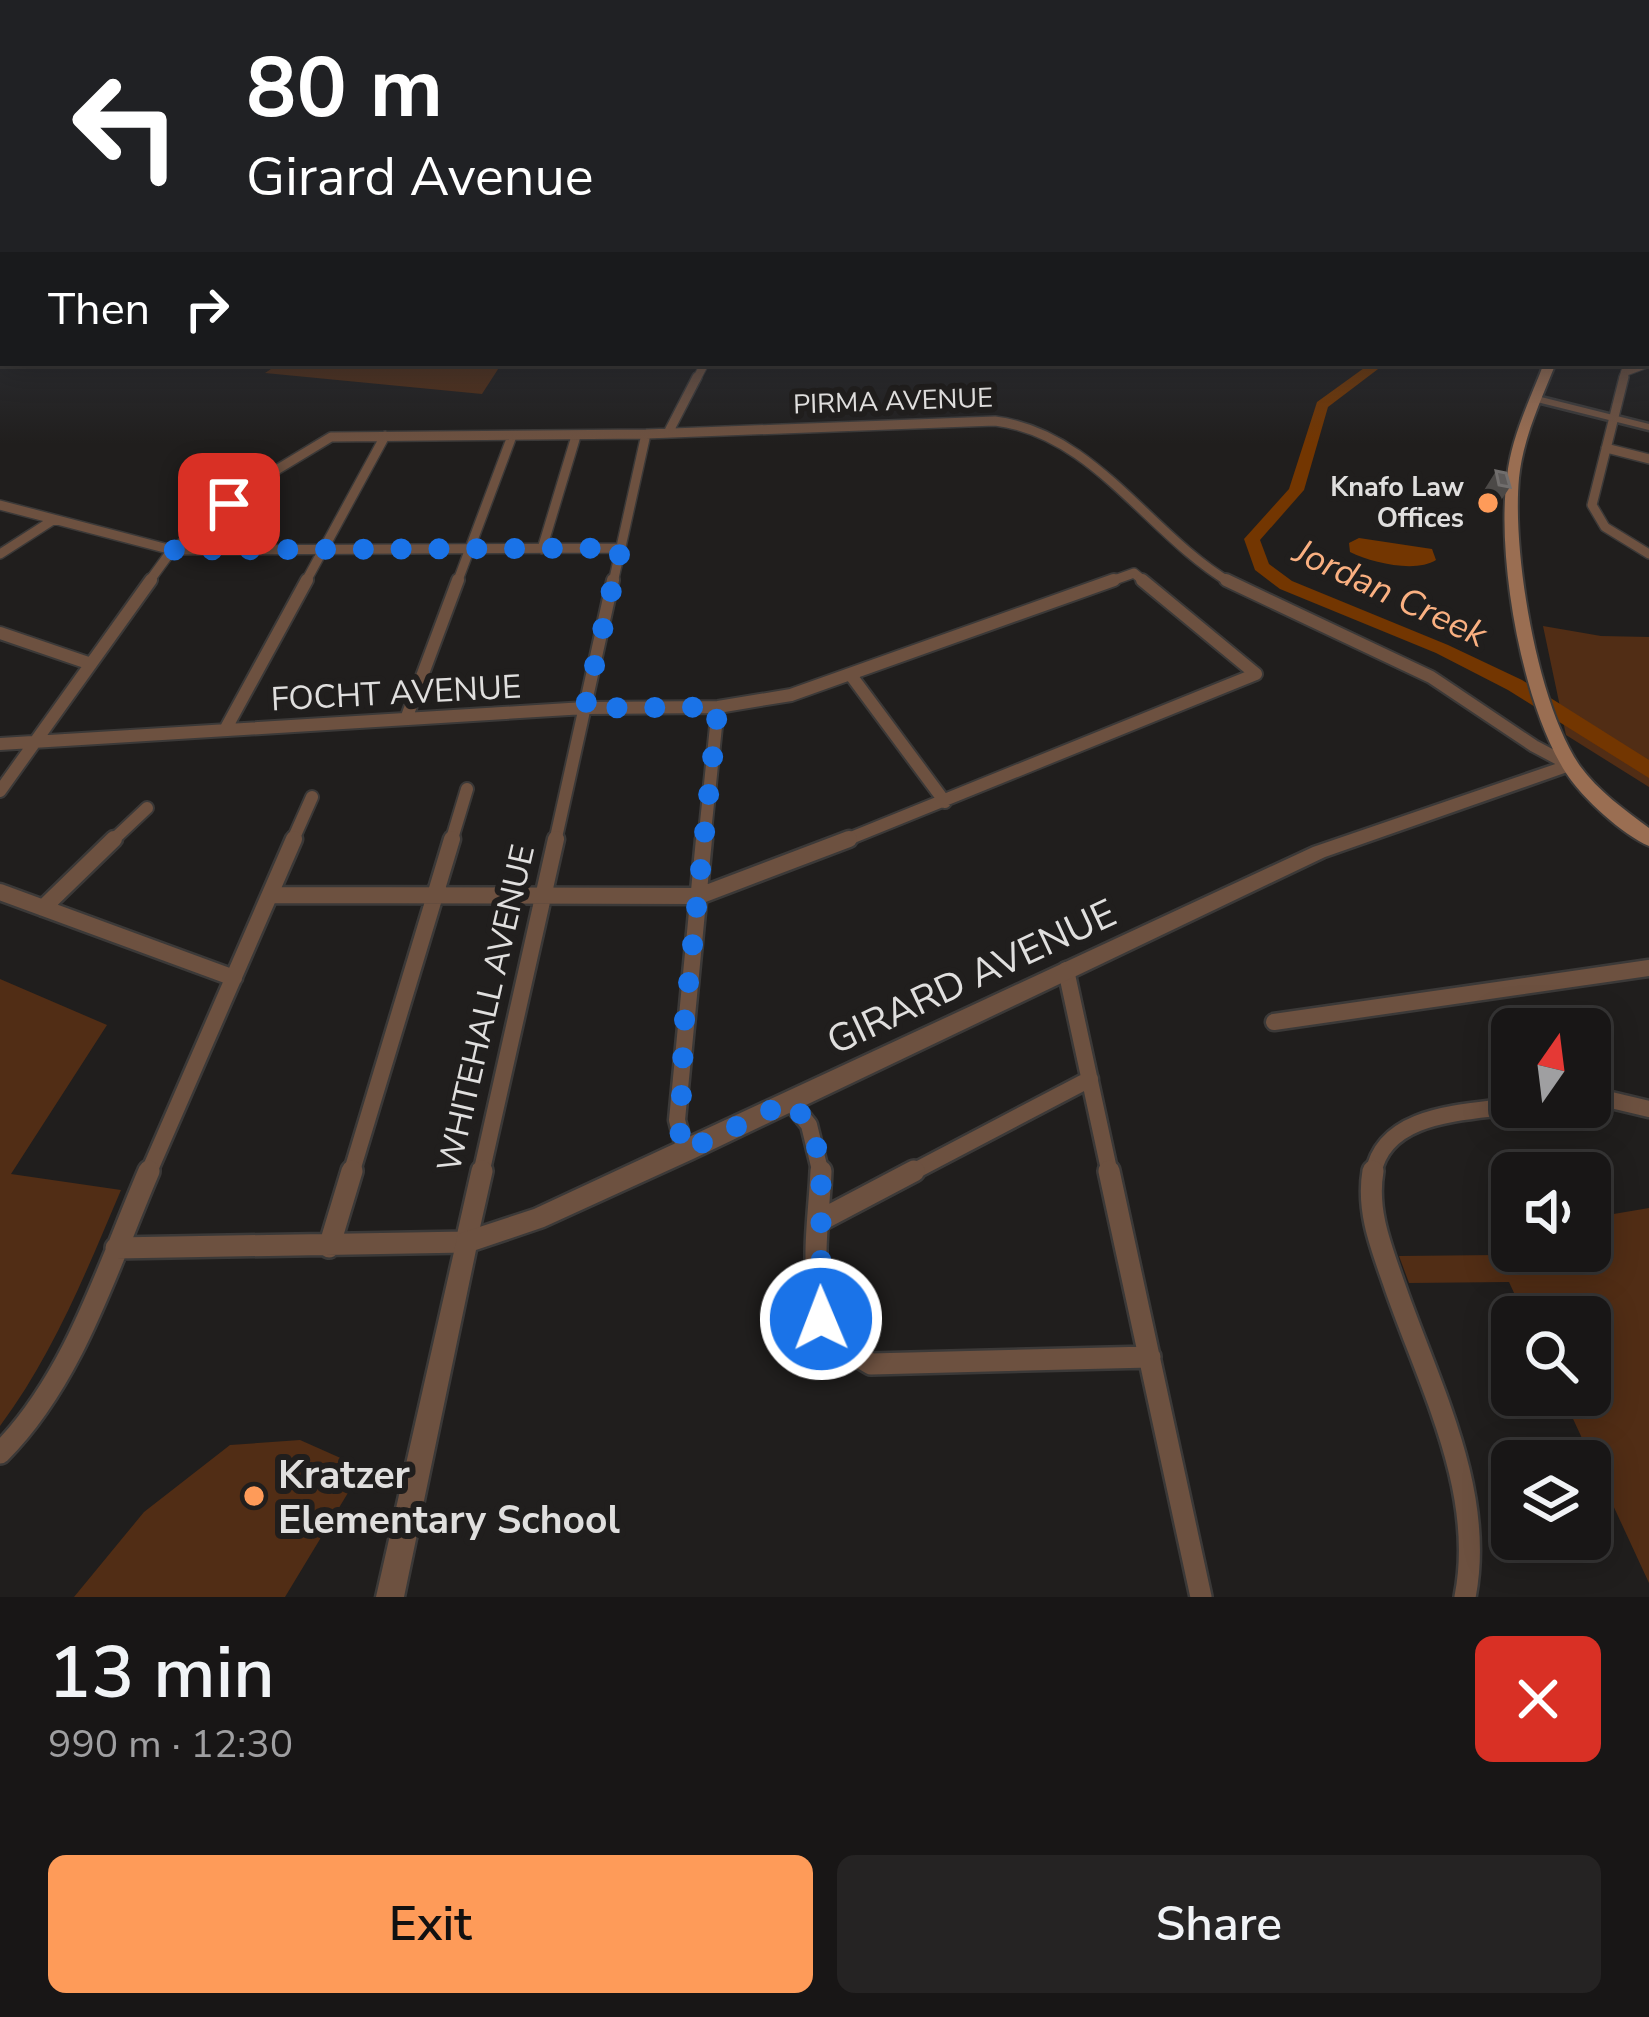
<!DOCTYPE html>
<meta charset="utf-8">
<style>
:root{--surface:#181616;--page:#252323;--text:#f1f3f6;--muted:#9f9fa1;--line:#363535;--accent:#fe9b59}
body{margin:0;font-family:"Nunito Sans",sans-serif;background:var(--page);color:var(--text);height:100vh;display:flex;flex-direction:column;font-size:45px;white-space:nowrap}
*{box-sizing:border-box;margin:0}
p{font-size:39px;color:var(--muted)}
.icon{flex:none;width:66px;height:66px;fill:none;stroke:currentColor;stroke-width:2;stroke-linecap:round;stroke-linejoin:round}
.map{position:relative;height:1597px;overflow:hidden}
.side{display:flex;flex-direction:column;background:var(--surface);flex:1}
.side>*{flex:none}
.banner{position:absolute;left:0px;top:0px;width:1650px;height:366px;box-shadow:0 6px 30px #0003,0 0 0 3px var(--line);background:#202124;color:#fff;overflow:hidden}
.needle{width:78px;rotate:14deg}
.fabs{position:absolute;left:1491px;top:1008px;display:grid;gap:24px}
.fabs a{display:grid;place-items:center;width:120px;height:120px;border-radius:18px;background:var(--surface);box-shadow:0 6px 30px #0003,0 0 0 3px var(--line);font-size:60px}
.pin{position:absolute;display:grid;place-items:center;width:102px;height:102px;color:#fff;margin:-51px;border-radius:24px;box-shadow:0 6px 18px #0006}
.me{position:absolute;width:132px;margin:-66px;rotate:359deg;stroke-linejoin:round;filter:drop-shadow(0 0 9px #0008)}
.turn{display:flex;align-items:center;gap:42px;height:252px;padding:0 48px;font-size:54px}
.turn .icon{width:156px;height:156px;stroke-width:2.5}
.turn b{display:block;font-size:84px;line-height:102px}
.then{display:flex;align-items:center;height:114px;padding:0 48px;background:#0003;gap:24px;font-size:45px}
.round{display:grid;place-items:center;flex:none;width:126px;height:126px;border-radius:18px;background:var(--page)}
.head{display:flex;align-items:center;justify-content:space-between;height:204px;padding:0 48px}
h1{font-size:72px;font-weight:600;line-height:90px}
.primary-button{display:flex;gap:24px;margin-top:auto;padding:24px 48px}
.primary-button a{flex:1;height:138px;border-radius:18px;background:var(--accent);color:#111;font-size:48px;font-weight:600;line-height:138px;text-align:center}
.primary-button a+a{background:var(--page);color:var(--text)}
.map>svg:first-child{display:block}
.green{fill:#512d15}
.water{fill:#733601}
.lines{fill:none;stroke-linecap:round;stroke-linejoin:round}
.river{fill:#733601;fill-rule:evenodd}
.minor-far4-casing{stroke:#3b3938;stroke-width:10}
.minor-far3-casing{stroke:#3b3938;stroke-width:12}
.minor-far2-casing{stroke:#3b3938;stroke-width:16}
.minor-far1-casing{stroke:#3b3938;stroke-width:21}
.minor-casing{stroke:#3b3938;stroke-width:26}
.tertiary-casing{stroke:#3b3938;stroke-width:5}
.secondary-casing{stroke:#3b3938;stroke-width:4}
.minor-far4{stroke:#6d5140;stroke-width:8}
.minor-far3{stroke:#6d5140;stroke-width:9}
.minor-far2{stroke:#6d5140;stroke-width:12}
.minor-far1{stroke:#6d5140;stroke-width:16}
.minor{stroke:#6d5140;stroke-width:21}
.tertiary{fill:#6d5140;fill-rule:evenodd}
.secondary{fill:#9a6e52;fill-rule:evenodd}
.wall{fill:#4c4947}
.shaded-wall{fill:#343130}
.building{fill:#5c5958;stroke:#716e6d;stroke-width:3}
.route{stroke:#1a73e8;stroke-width:21;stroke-dasharray:0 37.8}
.poi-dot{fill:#fe9b59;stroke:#201e1d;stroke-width:4.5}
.labels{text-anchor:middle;stroke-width:12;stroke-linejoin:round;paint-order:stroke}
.far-street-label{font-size:27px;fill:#e0dfde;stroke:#201e1d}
.far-poi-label{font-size:27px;font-weight:bold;fill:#e0dfde;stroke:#201e1d;text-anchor:end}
.street-label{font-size:33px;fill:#e0dfde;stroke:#201e1d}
.water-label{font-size:36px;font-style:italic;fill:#fab081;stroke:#201e1d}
.near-street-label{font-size:39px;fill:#e0dfde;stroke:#201e1d}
.near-poi-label{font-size:39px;font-weight:bold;fill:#e0dfde;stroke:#201e1d;text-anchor:start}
</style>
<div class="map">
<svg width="1649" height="1597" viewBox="0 0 1649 1597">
<rect width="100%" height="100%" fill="#201e1d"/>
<path class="green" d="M 280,363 L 502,363 L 482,394 L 265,373 Z
M 1543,626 L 1601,636 L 1649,637 L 1649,787 L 1566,735 Z
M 0,979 L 107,1025 L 11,1174 L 121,1190 C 87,1270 53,1355 0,1426 Z
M 1649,1208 L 1649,1583 L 1562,1395 L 1590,1395 L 1590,1317 L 1525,1317 L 1509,1282 L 1409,1283 L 1399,1256 L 1497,1255 L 1506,1232 L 1512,1231 L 1512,1251 L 1590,1251 L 1590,1218 Z
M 300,1440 L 363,1468 L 285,1597 L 74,1597 L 144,1512 L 230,1445 Z"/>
<path class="water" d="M 1359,538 L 1432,549 L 1436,560 C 1416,573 1372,563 1350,552 L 1349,543 Z"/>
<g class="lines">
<path class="river" d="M 1371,363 L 1386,363 L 1328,407 L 1304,490 L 1260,540 L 1269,564 L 1292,581 L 1448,645 L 1522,680 L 1649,760 L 1649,778 L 1508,690 L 1436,653 L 1280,589 L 1255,570 L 1244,539 L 1289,489 L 1317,402 Z"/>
<defs>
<path id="minor-far4" d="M 696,380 L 705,363
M 1623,380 L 1625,372 L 1649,363"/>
<path id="minor-far3" d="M 1624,377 L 1592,505 L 1605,527 L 1649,554
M 668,433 L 697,377
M 1606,448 L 1649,459
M 248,487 L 331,437 L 646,434 L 995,421 C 1094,433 1149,535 1231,583
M 0,505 L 172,550 L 621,548
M 542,549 L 576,436
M 0,554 L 53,520
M 148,583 L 172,550 L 215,519
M 305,583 L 385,436
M 457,583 L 512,436
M 613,583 L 646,434
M 1106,583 L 1134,573 L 1146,583"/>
<path id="minor-far2" d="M 1226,580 L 1431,677 L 1534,746 L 1570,765
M 0,633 L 91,664
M 850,674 L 945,802
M 406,719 L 458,580
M 225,730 L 307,580
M 0,744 L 585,708 L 718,707 L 791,695 L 1114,580
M 0,791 L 151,580
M 111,842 L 147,808
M 292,842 L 312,797
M 451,842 L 467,789
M 555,842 L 613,580
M 704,842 L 718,707
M 841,842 L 1256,674 L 1142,580"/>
<path id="minor-far1" d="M 0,892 L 234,978
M 271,895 L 699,896 L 849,839
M 43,908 L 114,839
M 1066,970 L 1110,1174
M 1274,1022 L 1649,968
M 1590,1095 L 1649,1109
M 790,1101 L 809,1125 L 821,1174
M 685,1151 L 677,1120 L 704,839
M 148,1174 L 294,839
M 351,1174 L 452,839
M 481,1174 L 556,839
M 909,1174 L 1090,1079
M 1373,1174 C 1384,1113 1462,1113 1512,1106"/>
<path id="minor" d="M 821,1171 C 818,1242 797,1325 871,1364 L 1150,1357
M 1109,1171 L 1201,1597
M 1373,1171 C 1366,1212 1382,1249 1395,1287 C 1429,1385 1486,1492 1465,1597
M 821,1220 L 914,1171
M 329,1247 L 352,1171
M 116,1248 L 466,1242 L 482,1171
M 0,1453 C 74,1379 108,1266 149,1171"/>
<path id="tertiary" d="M 1537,396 L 1649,424 L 1649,430 L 1533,401 L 1533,397 Z
M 1570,759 L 1576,761 L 1578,765 L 1576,769 L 1325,857 L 693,1159 L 544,1227 L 476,1250 L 404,1597 L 376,1597 L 458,1234 L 534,1209 L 1313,847 Z"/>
<path id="secondary" d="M 1544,363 L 1556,363 C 1541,400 1523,438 1519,478 C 1512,553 1537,704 1580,766 C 1598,791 1625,810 1649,828 L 1649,846 C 1623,835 1582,798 1566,773 C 1522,704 1496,559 1507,477 C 1511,437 1530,400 1544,363 Z"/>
</defs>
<use href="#minor-far4" class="minor-far4-casing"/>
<use href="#minor-far3" class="minor-far3-casing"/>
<use href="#minor-far2" class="minor-far2-casing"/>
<use href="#minor-far1" class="minor-far1-casing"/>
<use href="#minor" class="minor-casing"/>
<use href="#tertiary" class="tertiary-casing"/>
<use href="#secondary" class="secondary-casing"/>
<use href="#minor-far4" class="minor-far4"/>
<use href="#minor-far3" class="minor-far3"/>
<use href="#minor-far2" class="minor-far2"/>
<use href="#minor-far1" class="minor-far1"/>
<use href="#minor" class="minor"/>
<use href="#tertiary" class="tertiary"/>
<use href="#secondary" class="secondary"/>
</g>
<path class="wall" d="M 1496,471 L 1510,487 L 1494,511 L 1484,509 L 1481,495 Z
M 264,478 L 277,502 L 267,517 L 245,518 L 222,540 L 208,540 L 193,516 L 228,481 Z"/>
<path class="shaded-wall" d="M 264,478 L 277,502 L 267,517 L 254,493 Z
M 231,494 L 245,518 L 222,540 L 208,516 Z"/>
<path class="building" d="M 1496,471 L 1506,473 L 1510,487 L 1499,485 Z
M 264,478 L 254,493 L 231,494 L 208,516 L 193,516 L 228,481 Z"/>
<linearGradient id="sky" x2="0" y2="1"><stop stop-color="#121010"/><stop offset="0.5" stop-color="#3c414c"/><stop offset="1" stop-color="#3c414c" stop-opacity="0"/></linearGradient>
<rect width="1649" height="444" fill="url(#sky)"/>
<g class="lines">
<path class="route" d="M 229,504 L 172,550 L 621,548 L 585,708 L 718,707 L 684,1025 L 680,1136 L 685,1151 L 790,1101 C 808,1120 816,1140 821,1166 L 821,1319"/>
</g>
<g class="poi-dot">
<circle cx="1488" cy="503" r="12"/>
<circle cx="254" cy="1496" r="12"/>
</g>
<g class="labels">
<g class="far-street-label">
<text transform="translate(893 401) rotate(-2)" y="9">PIRMA AVENUE</text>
</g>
<g class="far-poi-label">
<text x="1464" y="496">Knafo Law<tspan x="1464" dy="31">Offices</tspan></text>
</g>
<g class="street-label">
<text transform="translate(396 692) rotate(-3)" y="12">FOCHT AVENUE</text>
<text transform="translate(485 1008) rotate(-77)" y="12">WHITEHALL AVENUE</text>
</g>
<g class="water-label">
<text transform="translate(1391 592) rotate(25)" y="13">Jordan Creek</text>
</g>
<g class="near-street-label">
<text transform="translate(971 976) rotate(-25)" y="14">GIRARD AVENUE</text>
</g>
<g class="near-poi-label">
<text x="278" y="1488">Kratzer<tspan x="278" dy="45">Elementary School</tspan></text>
</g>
</g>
</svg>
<div class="fabs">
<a><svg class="needle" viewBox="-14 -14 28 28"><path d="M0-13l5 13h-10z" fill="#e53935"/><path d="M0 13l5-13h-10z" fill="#9f9fa1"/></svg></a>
<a><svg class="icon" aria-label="sound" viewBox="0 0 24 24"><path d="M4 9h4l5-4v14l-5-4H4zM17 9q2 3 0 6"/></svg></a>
<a><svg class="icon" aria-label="search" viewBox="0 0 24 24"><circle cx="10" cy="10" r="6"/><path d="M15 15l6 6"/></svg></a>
<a><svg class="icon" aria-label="layers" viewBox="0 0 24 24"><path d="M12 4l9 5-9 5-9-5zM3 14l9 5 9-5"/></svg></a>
</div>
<div class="pin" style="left:229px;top:504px;background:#d93025"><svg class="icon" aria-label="arrive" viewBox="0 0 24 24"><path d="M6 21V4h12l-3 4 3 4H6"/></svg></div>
<svg class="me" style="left:821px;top:1319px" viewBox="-20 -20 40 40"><circle r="17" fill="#1a73e8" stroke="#fff" stroke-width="3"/><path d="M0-11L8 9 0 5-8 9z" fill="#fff"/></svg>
<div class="banner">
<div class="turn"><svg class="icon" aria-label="left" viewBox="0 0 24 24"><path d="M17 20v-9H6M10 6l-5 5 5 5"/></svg><div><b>80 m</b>Girard Avenue</div></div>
<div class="then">Then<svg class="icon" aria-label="right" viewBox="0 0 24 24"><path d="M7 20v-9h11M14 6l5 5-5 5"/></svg></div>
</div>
</div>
<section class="side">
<div class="head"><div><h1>13 min</h1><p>990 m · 12:30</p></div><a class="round" style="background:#d93025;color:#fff"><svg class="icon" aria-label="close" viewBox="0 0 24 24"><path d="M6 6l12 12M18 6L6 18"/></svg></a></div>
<div class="primary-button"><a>Exit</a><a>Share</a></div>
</section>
